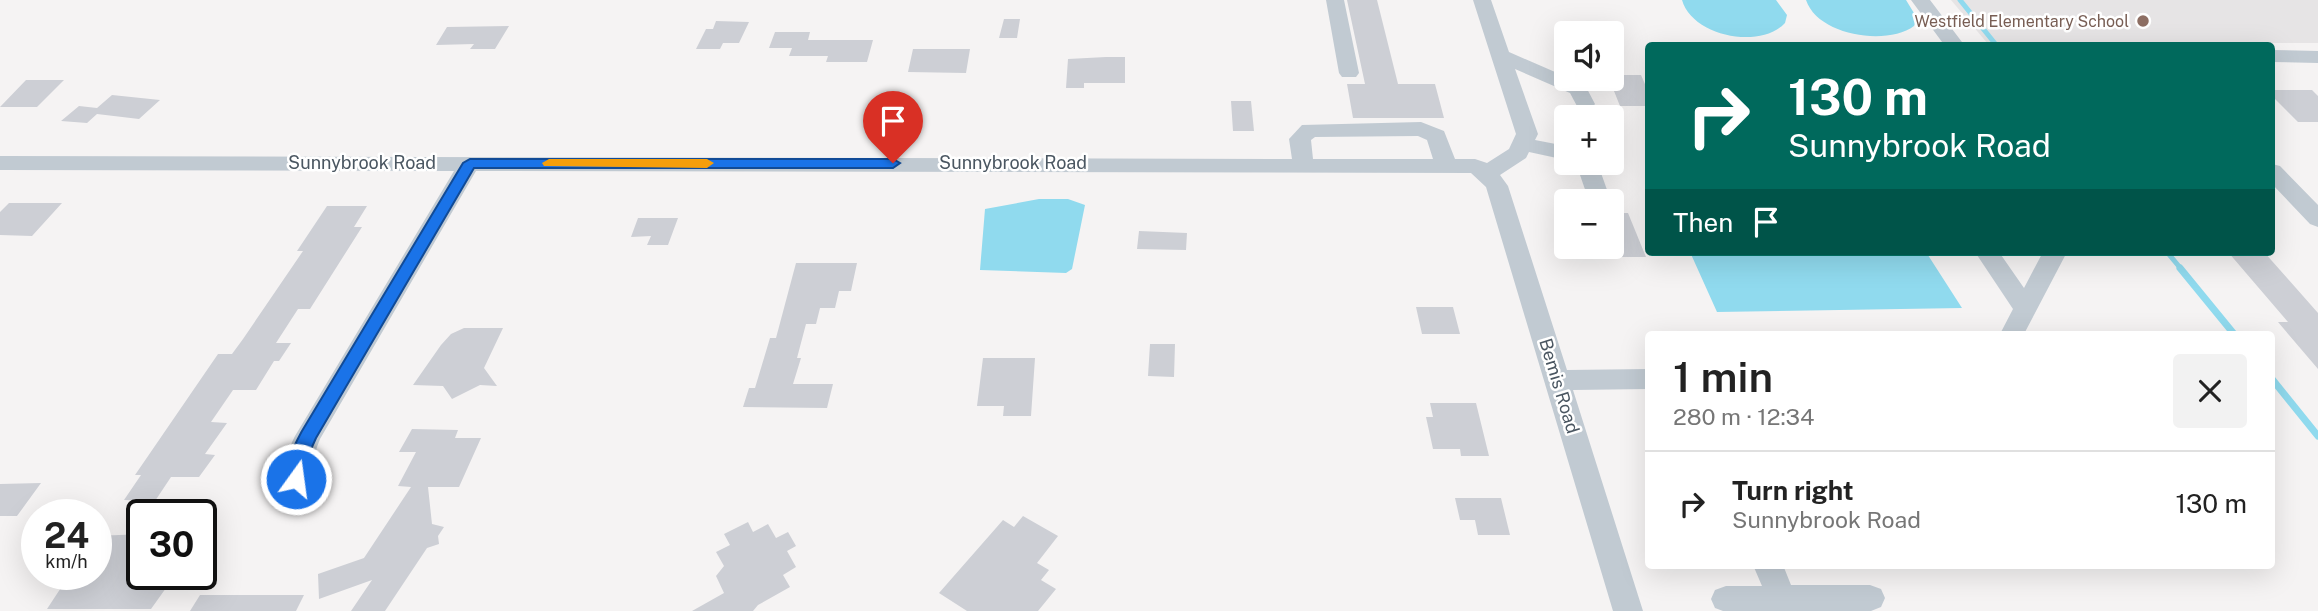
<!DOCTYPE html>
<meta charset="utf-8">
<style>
:root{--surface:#fff;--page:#f2f2f2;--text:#222;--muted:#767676;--line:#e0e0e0}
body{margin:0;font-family:"Public Sans",sans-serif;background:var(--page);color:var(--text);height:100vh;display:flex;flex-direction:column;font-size:26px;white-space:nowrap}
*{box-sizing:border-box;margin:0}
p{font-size:23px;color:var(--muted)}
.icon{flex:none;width:38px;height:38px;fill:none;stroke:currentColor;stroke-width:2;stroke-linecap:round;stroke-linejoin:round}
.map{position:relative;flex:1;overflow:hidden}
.panel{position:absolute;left:1645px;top:331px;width:630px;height:238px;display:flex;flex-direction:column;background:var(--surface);border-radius:7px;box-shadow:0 7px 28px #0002}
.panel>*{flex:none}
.banner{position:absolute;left:1645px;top:42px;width:630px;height:214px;border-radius:7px;box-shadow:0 7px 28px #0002;background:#00695c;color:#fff;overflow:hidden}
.buttons{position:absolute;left:1554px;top:21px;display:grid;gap:14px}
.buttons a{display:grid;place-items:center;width:70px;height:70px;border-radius:7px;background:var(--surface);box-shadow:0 7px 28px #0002;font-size:35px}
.speed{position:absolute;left:21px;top:499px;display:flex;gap:14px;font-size:35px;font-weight:700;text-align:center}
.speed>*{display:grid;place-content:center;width:91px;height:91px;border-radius:50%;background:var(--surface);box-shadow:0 7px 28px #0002;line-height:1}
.speed small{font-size:18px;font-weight:400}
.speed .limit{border:4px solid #111;border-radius:10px;background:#fff;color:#111}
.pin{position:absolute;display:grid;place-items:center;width:60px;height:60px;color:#fff;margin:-72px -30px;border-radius:50% 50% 50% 0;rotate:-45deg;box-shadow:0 0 7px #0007}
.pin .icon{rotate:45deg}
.me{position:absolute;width:77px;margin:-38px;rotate:14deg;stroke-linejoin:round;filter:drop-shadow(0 0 5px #0008)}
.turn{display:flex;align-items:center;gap:24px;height:147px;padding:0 28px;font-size:32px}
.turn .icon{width:91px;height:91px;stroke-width:2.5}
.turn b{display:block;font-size:49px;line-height:60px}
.then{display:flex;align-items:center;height:66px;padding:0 28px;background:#0003;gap:14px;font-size:26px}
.round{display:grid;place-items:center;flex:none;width:74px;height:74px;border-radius:7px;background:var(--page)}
.summary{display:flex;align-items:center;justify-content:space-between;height:119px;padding:0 28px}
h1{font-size:42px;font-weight:600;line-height:52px}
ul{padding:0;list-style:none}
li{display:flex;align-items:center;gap:21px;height:105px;padding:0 28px;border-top:2px solid var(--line)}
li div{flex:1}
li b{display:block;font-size:26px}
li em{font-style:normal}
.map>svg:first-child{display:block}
.education{fill:#e6e4e5}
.water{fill:#90daee}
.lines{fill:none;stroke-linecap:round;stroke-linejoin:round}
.stream-far1{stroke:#90daee;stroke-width:5}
.stream{stroke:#90daee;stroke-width:7}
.building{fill:#cdcfd5}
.minor{fill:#c1cad2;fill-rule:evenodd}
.route{fill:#1a73e8;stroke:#114b97;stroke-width:2}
.slow{fill:#f59e0b}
.education-dot{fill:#8d6e63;stroke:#fff;stroke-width:2.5}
.labels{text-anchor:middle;stroke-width:5;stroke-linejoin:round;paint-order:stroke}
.far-education-label{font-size:16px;fill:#785e54;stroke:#fff;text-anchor:end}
.street-label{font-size:18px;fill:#4a5661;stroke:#fff}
</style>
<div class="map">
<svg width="2318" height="611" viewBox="0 0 2318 611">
<rect width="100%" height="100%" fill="#f5f3f3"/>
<path class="education" d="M 1951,0 L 2318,0 L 2318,43 L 1988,44 Z"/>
<path class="water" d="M 1682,0 L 1776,0 L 1787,15 L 1785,23 C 1760,50 1692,36 1682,0 Z
M 1806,0 L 1906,0 L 1917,18 L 1914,26 C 1887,46 1818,36 1806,0 Z
M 1039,199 L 1068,199 L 1085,205 L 1072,269 L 1066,273 L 980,270 L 985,209 Z
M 1690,252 L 1926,252 L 1962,308 L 1717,312 Z"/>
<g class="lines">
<path class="stream-far1" d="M 1960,0 L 1997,46
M 2167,252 L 2182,270"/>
<path class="stream" d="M 2180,268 L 2234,334
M 2272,379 L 2318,436"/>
</g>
<path class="building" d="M 1347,0 L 1377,0 L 1398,84 L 1435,84 L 1444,118 L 1353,118 L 1347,84 L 1365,84 Z
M 1004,19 L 1020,19 L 1017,38 L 999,38 Z
M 716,21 L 749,22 L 739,43 L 723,43 L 720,49 L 696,49 L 706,29 L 713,29 Z
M 509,26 L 495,49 L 470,49 L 474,44 L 436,45 L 447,27 Z
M 775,32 L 810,32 L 808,40 L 873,40 L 867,62 L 826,62 L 828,56 L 789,56 L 792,48 L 769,48 Z
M 913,49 L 970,49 L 966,73 L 908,72 Z
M 1106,57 L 1125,57 L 1125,83 L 1084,83 L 1084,88 L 1066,88 L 1068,59 Z
M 1612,75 L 1641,75 L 1648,91 L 1648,106 L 1620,106 L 1612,86 Z
M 26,80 L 64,80 L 37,107 L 0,107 Z
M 2272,90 L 2312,90 L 2318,96 L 2318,122 L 2298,122 L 2272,96 Z
M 112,95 L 160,100 L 139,119 L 97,114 L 87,123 L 61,121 L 79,106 L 97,108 Z
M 1231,101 L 1251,101 L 1254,131 L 1233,131 Z
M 9,203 L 62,203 L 32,236 L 0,235 L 0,212 Z
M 327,206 L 367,206 L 354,227 L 362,227 L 310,309 L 298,309 L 276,343 L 291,343 L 279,361 L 274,361 L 256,390 L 233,390 L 211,422 L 227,423 L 205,454 L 215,455 L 199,477 L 171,477 L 155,501 L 124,500 L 141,475 L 135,475 L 218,354 L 232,354 L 243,339 L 303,251 L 297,251 Z
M 1612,213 L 1628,213 L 1646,257 L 1612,257 Z
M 638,218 L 678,218 L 668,245 L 647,245 L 651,236 L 631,237 Z
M 1139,231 L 1187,233 L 1186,250 L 1137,249 Z
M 2228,252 L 2264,252 L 2318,313 L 2318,369 L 2278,322 L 2288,322 Z
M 796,263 L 857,263 L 851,291 L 839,291 L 835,308 L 820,308 L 816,324 L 806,324 L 797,358 L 801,358 L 793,384 L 833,384 L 827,408 L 743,407 L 749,388 L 755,388 L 770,338 L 776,338 Z
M 1416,307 L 1453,307 L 1460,334 L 1422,334 Z
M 464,328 L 503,328 L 484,368 L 497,386 L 480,385 L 452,399 L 443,386 L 413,385 L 441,345 L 451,334 Z
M 1150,344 L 1175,344 L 1174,377 L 1148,376 Z
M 983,358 L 1035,358 L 1031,416 L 1003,416 L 1004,406 L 977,406 Z
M 1430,403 L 1476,403 L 1489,456 L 1461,456 L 1460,449 L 1433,449 L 1426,417 L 1433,417 Z
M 412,429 L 458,430 L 455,438 L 481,438 L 459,487 L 428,487 L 432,524 L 444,527 L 438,536 L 439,544 L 427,548 L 385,611 L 351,611 L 372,580 L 319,599 L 318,574 L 364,558 L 411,487 L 398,486 L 416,452 L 399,452 Z
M 41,483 L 17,516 L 0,516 L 0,484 Z
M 1455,498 L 1501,498 L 1510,535 L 1478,535 L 1475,520 L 1460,520 Z
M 1023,516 L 1058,536 L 1037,563 L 1049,570 L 1041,580 L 1056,589 L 1038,611 L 967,611 L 939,593 L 1003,520 L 1014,527 Z
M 748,522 L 753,532 L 768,524 L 776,538 L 788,532 L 796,546 L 787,551 L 796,567 L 783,575 L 790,587 L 758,605 L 753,611 L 692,611 L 724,593 L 716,576 L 724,566 L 716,552 L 730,545 L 724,534 Z
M 142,534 L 142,574 L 176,574 L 151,609 L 47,609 L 70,574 L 96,574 L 96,536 Z
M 200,595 L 304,595 L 296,611 L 190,611 Z"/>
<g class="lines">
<path class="minor" d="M 1326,0 L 1344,0 L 1359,73 L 1356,77 L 1342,77 L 1339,73 Z
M 1473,0 L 1491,0 L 1509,52 L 1585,85 L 1595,104 L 1592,108 L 1578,108 L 1570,93 L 1515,69 L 1538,134 L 1535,140 L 1566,146 L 1566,160 L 1529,152 L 1526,158 L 1500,175 L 1508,186 L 1567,370 L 1648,369 L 1648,389 L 1573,390 L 1643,611 L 1613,611 L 1486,187 L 1471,173 L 476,171 L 320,439 C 310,461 313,486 303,507 L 293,511 L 283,507 C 273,487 285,456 295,436 L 454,171 L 0,170 L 0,156 L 1292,159 L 1289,139 L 1302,125 L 1421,122 L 1444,131 L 1455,159 L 1475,159 L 1487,163 L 1509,149 L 1516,134 ZM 1418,136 L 1427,140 L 1433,159 L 1313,159 L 1311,140 L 1315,137 Z
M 1911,0 L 1930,0 L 1965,46 L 1945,46 Z
M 2272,50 L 2318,51 L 2318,63 L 2272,62 Z
M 1570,163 L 1593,163 L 1601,173 L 1611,201 L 1589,201 L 1580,175 Z
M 2272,164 L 2280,166 L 2318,205 L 2318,227 L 2310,224 L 2272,184 Z
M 1975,252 L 1999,252 L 2024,288 L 2043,252 L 2067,252 L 2024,334 L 2000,334 L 2013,309 Z
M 1753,565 L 1783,565 L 1791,585 L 1870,585 L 1881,589 L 1885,598 L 1881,607 L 1871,611 L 1723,611 L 1715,608 L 1711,599 L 1715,590 L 1726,586 L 1762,586 Z"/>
</g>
<path class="route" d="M 470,159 L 893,159 L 900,163 L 893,168 L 474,168 L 316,438 L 307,458 L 302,484 L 289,484 C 282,467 294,446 302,431 L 463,163 Z"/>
<path class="slow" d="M 549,159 L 707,159 L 714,163 L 707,168 L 544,166 L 542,163 Z"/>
<circle class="education-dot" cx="2143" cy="21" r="7"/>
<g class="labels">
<g class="far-education-label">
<text x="2129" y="27">Westfield Elementary School</text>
</g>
<g class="street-label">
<text x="362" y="169">Sunnybrook Road</text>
<text x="1013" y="169">Sunnybrook Road</text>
<text transform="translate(1559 386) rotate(73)" y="6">Bemis Road</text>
</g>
</g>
</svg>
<div class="buttons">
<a><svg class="icon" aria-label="sound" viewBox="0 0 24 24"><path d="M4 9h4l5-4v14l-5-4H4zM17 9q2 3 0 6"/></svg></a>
<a>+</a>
<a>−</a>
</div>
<div class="speed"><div>24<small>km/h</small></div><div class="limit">30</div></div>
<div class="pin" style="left:893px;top:163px;background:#d93025"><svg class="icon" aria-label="arrive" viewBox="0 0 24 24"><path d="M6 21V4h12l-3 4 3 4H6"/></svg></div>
<svg class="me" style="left:296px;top:479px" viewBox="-20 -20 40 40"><circle r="17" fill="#1a73e8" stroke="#fff" stroke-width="3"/><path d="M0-11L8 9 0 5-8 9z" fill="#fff"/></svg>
<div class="banner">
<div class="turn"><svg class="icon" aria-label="right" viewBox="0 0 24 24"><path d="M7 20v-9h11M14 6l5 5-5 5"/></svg><div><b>130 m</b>Sunnybrook Road</div></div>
<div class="then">Then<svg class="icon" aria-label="arrive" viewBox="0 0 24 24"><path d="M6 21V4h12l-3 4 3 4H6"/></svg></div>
</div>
<section class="panel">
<div class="summary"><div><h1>1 min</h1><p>280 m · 12:34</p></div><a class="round"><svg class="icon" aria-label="close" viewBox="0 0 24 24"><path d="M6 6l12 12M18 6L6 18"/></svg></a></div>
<ul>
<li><svg class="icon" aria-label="right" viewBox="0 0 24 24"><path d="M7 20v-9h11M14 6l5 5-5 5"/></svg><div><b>Turn right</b><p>Sunnybrook Road</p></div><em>130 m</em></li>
</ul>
</section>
</div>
